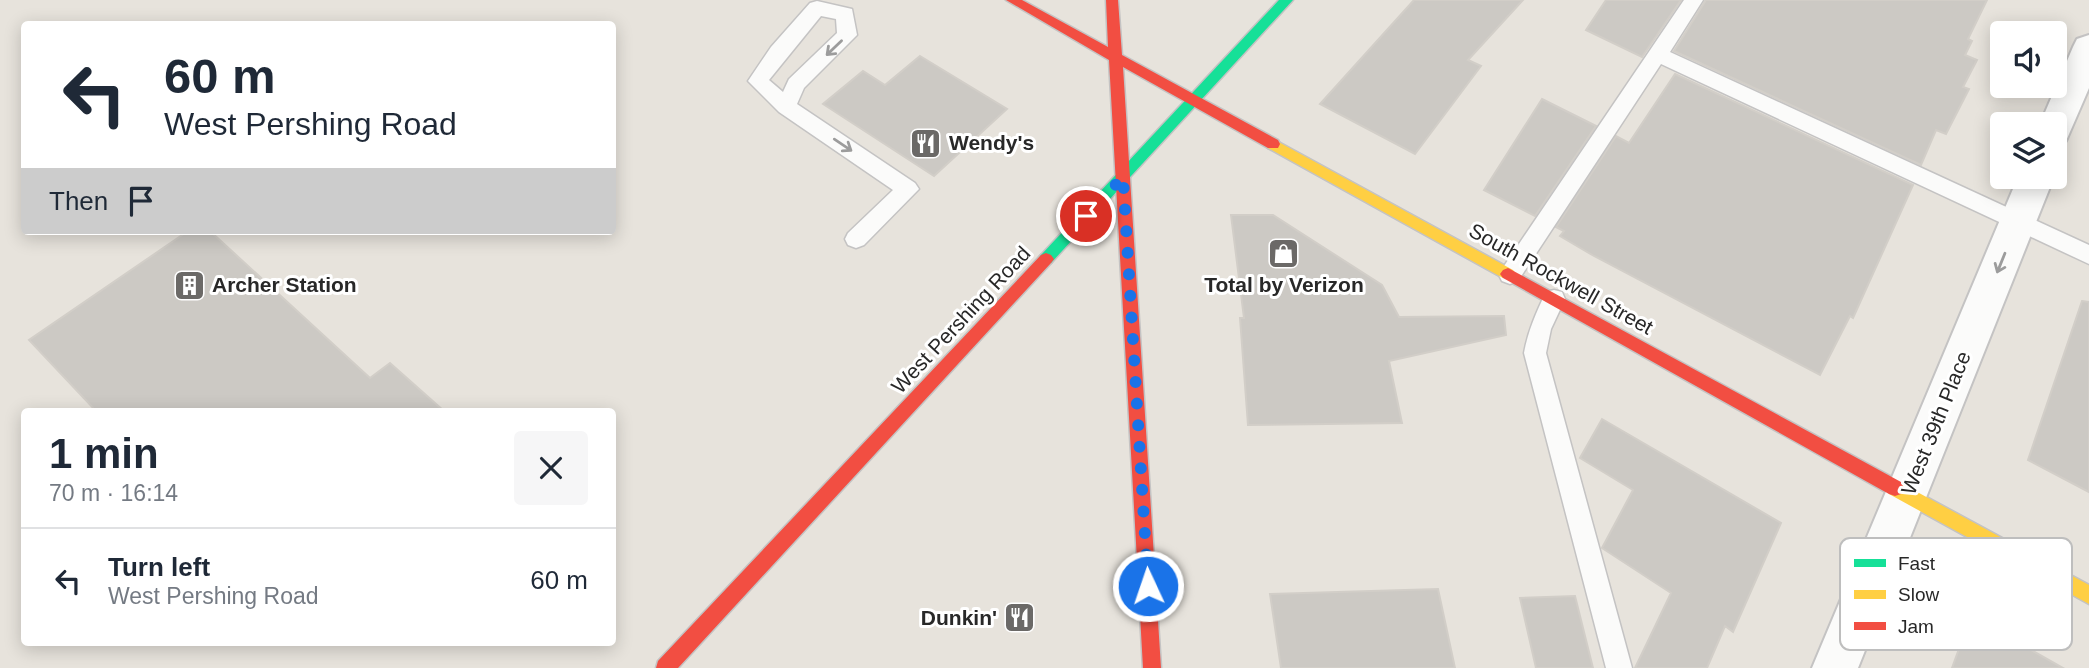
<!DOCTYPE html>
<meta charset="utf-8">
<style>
:root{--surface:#fff;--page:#f6f6f7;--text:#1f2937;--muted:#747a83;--line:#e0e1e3}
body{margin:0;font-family:Arial,sans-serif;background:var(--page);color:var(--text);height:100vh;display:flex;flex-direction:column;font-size:26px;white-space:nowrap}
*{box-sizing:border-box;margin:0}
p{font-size:23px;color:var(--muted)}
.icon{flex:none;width:38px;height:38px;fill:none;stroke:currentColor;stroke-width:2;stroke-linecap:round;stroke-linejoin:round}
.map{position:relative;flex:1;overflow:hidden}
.side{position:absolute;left:21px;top:408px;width:595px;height:238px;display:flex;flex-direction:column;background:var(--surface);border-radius:7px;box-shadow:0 4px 18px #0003}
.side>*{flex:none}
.hud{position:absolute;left:21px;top:21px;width:595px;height:214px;border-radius:7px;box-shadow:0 4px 18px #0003;background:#fff;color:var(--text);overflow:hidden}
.tools{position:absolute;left:1990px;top:21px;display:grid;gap:14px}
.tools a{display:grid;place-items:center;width:77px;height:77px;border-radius:7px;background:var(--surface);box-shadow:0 4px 18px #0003;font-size:35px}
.pin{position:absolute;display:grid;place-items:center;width:60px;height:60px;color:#fff;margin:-30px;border:4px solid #fff;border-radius:50%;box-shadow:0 2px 7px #0007}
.me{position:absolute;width:77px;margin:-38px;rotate:357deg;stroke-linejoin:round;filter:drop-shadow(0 0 5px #0008)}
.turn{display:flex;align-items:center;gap:24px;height:147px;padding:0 28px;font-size:32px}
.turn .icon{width:91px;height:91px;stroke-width:2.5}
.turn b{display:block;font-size:49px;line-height:60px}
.then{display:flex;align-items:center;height:66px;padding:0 28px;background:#0003;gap:14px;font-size:26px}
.round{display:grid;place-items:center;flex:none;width:74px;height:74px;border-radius:7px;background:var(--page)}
.summary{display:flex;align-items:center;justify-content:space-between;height:119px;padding:0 28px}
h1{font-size:42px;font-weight:700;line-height:52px}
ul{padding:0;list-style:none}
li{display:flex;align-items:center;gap:21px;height:105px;padding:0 28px;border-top:2px solid var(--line)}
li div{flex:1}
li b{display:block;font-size:26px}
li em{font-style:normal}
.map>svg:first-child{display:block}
.building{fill:#ccc9c4;stroke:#d2cec8;stroke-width:2}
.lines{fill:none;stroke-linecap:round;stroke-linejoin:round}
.lane-casing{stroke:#c4c3c3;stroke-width:3}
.street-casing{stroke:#c4c3c3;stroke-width:4}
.fast-casing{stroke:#c4c3c3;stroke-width:3}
.slow-casing{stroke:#c4c3c3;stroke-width:3}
.jam-casing{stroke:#c4c3c3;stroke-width:3}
.lane{fill:#fbfbfa;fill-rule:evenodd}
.street{fill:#fbfbfa;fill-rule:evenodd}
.fast{fill:#16e098;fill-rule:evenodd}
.slow{fill:#ffcf43;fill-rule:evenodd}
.jam{fill:#f24e42;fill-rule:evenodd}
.oneway{stroke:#9c9c9c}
.route{stroke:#1a73e8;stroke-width:12;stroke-dasharray:0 21.6}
.labels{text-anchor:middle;stroke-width:6;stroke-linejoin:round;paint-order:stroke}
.poi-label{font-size:21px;font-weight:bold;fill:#282828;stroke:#fff;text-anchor:start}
.street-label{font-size:21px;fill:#282828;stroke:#fff}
.key{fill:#fff;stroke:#bebebe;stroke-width:2}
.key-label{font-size:19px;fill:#282828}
</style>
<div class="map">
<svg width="2089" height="668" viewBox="0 0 2089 668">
<rect width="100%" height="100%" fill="#e7e3dc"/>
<path class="building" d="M 1414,0 L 1523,0 L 1468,60 L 1481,66 L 1415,154 L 1320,104 Z
M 1606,0 L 1681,0 L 1642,57 L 1586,30 Z
M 1706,0 L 1987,0 L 1968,39 L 1972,41 L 1965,55 L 1977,60 L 1963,87 L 1969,89 L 1946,134 L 1936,130 L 1921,165 L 1674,51 Z
M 920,56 L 1007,109 L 934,176 L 823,104 L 863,71 L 885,85 Z
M 1675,74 L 1913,185 L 1853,318 L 1850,316 L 1820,375 L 1594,256 L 1560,236 L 1564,231 L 1556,227 L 1616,136 L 1629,143 Z
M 1542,99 L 1596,126 L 1535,216 L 1484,190 Z
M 1231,215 L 1273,215 L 1382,285 L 1399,317 L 1504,316 L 1506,335 L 1389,361 L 1402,423 L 1248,425 L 1240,318 L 1244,318 Z
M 188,231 L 210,231 L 370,378 L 390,363 L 444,411 L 96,411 L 29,340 Z
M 2082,301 L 2089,302 L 2089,492 L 2028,460 Z
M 1602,419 L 1781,523 L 1733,632 L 1725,626 L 1707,668 L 1635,668 L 1671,593 L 1602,548 L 1633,490 L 1580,458 Z
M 1438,589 L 1455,668 L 1281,668 L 1270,594 Z
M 1575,596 L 1593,668 L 1536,668 L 1520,598 Z
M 1971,616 L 2063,668 L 1952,668 Z"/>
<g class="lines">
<defs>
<path id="lane" d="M 1684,0 L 1703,0 L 1670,52 L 2089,245 L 2089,264 L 1661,64 L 1518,281 L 1510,284 L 1502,281 L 1499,275 L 1502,269 Z
M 817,1 L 852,9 L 857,35 L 804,88 L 797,104 L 915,183 L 919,189 L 864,245 L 856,248 L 848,245 L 845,239 L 848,233 L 893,190 L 779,112 L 748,81 L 771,47 L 810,3 ZM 821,16 L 836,19 L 837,33 L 789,79 L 783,92 L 769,80 Z
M 1554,290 L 1562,292 L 1565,299 L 1551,329 L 1546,353 L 1632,668 L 1606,668 L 1524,353 C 1528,331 1536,313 1546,292 Z"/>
<path id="street" d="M 2089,35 L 2089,88 L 2066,141 L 2054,145 L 2054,124 L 2040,124 L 2073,47 L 2077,39 Z
M 2018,177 L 2054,177 L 1858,668 L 1812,668 Z"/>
<path id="fast" d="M 1279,0 L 1293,0 L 1051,263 L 1041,263 L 1038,259 L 1041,255 Z"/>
<path id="slow" d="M 1273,139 L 1513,270 L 1516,274 L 1513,278 L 1503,278 L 1268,148 L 1266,144 Z
M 1895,480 L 2089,585 L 2089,604 L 1889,494 L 1886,488 L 1889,482 Z"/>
<path id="jam" d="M 1006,0 L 1022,0 L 1108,47 L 1106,0 L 1118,0 L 1122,55 L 1278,140 L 1280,144 L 1278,148 L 1268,148 L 1123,67 L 1161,668 L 1143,668 L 1109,60 Z
M 1046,253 L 1051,255 L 1054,259 L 1051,263 L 678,668 L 656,668 L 658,661 L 1041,255 Z
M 1508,268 L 1901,482 L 1904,488 L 1901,494 L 1895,496 L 1889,494 L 1503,278 L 1500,274 L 1503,270 Z"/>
</defs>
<use href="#lane" class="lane-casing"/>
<use href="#street" class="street-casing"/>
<use href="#fast" class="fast-casing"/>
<use href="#slow" class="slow-casing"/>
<use href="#jam" class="jam-casing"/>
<use href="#lane" class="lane"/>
<use href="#street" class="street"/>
<use href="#fast" class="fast"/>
<use href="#slow" class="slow"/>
<use href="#jam" class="jam"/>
</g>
<defs><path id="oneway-shaft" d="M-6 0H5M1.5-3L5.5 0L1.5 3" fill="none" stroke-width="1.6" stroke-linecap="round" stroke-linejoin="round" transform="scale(1.75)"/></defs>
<g class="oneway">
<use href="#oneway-shaft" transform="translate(834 48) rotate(136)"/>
<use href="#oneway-shaft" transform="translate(843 145) rotate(34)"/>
<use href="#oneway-shaft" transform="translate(2001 263) rotate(112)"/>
</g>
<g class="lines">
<path class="route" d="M 1086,216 L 1123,177 L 1148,586"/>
</g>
<defs>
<symbol id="restaurant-square" viewBox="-11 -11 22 22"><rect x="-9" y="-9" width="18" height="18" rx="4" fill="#6b6967" stroke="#fff"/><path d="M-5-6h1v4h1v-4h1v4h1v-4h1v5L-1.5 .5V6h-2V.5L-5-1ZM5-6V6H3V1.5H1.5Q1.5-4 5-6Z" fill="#fff"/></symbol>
<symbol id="shop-square" viewBox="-11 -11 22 22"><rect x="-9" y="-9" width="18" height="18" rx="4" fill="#6b6967" stroke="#fff"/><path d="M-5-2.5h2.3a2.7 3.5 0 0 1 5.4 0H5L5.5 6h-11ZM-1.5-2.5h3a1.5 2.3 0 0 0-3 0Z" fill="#fff"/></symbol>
<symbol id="building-square" viewBox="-11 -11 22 22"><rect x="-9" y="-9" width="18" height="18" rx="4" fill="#6b6967" stroke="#fff"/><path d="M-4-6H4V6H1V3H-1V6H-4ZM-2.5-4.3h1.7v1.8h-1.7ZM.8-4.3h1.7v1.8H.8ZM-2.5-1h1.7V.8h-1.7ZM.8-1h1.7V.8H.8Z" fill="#fff"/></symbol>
</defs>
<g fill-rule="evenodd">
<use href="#restaurant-square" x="908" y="126" width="35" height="35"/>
<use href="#shop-square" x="1266" y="236" width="35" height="35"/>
<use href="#building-square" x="172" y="268" width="35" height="35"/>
<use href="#restaurant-square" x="1002" y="600" width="35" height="35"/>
</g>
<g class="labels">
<g class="poi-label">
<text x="949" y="150">Wendy's</text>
<text x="212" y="292">Archer Station</text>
<text x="1284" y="292" text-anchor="middle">Total by Verizon</text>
<text x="997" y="625" text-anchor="end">Dunkin'</text>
</g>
<g class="street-label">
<text transform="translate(1561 279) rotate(29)" y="7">South Rockwell Street</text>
<text transform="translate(961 320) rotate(-47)" y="7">West Pershing Road</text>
<text transform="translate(1936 423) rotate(-68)" y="7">West 39th Place</text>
</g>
</g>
<rect x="1840" y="538" width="232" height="112" rx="10" class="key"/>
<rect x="1854" y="559" width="32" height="8" fill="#16e098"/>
<rect x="1854" y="590" width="32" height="9" fill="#ffcf43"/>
<rect x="1854" y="622" width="32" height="8" fill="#f24e42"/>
<g class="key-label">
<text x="1898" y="570">Fast</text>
<text x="1898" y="601">Slow</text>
<text x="1898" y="633">Jam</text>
</g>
</svg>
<div class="tools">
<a><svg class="icon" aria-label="sound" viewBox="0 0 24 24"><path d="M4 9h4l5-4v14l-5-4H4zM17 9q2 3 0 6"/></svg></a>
<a><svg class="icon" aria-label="layers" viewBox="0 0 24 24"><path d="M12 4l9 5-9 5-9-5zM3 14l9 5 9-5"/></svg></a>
</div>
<div class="pin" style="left:1086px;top:216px;background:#d93025"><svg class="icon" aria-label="arrive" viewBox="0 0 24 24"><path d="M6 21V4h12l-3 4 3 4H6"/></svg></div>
<svg class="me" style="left:1148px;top:586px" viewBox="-20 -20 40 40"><circle r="17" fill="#1a73e8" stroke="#fff" stroke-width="3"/><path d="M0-11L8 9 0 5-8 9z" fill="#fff"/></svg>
<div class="hud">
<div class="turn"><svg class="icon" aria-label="left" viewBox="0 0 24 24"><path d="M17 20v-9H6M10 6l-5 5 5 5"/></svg><div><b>60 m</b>West Pershing Road</div></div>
<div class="then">Then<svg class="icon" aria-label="arrive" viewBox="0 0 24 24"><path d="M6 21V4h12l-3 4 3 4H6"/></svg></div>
</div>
<section class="side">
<div class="summary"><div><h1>1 min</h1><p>70 m · 16:14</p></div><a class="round"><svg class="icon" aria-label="close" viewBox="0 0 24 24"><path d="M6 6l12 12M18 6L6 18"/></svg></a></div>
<ul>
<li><svg class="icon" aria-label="left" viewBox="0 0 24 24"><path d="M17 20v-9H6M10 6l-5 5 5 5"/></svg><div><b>Turn left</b><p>West Pershing Road</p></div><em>60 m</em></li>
</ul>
</section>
</div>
